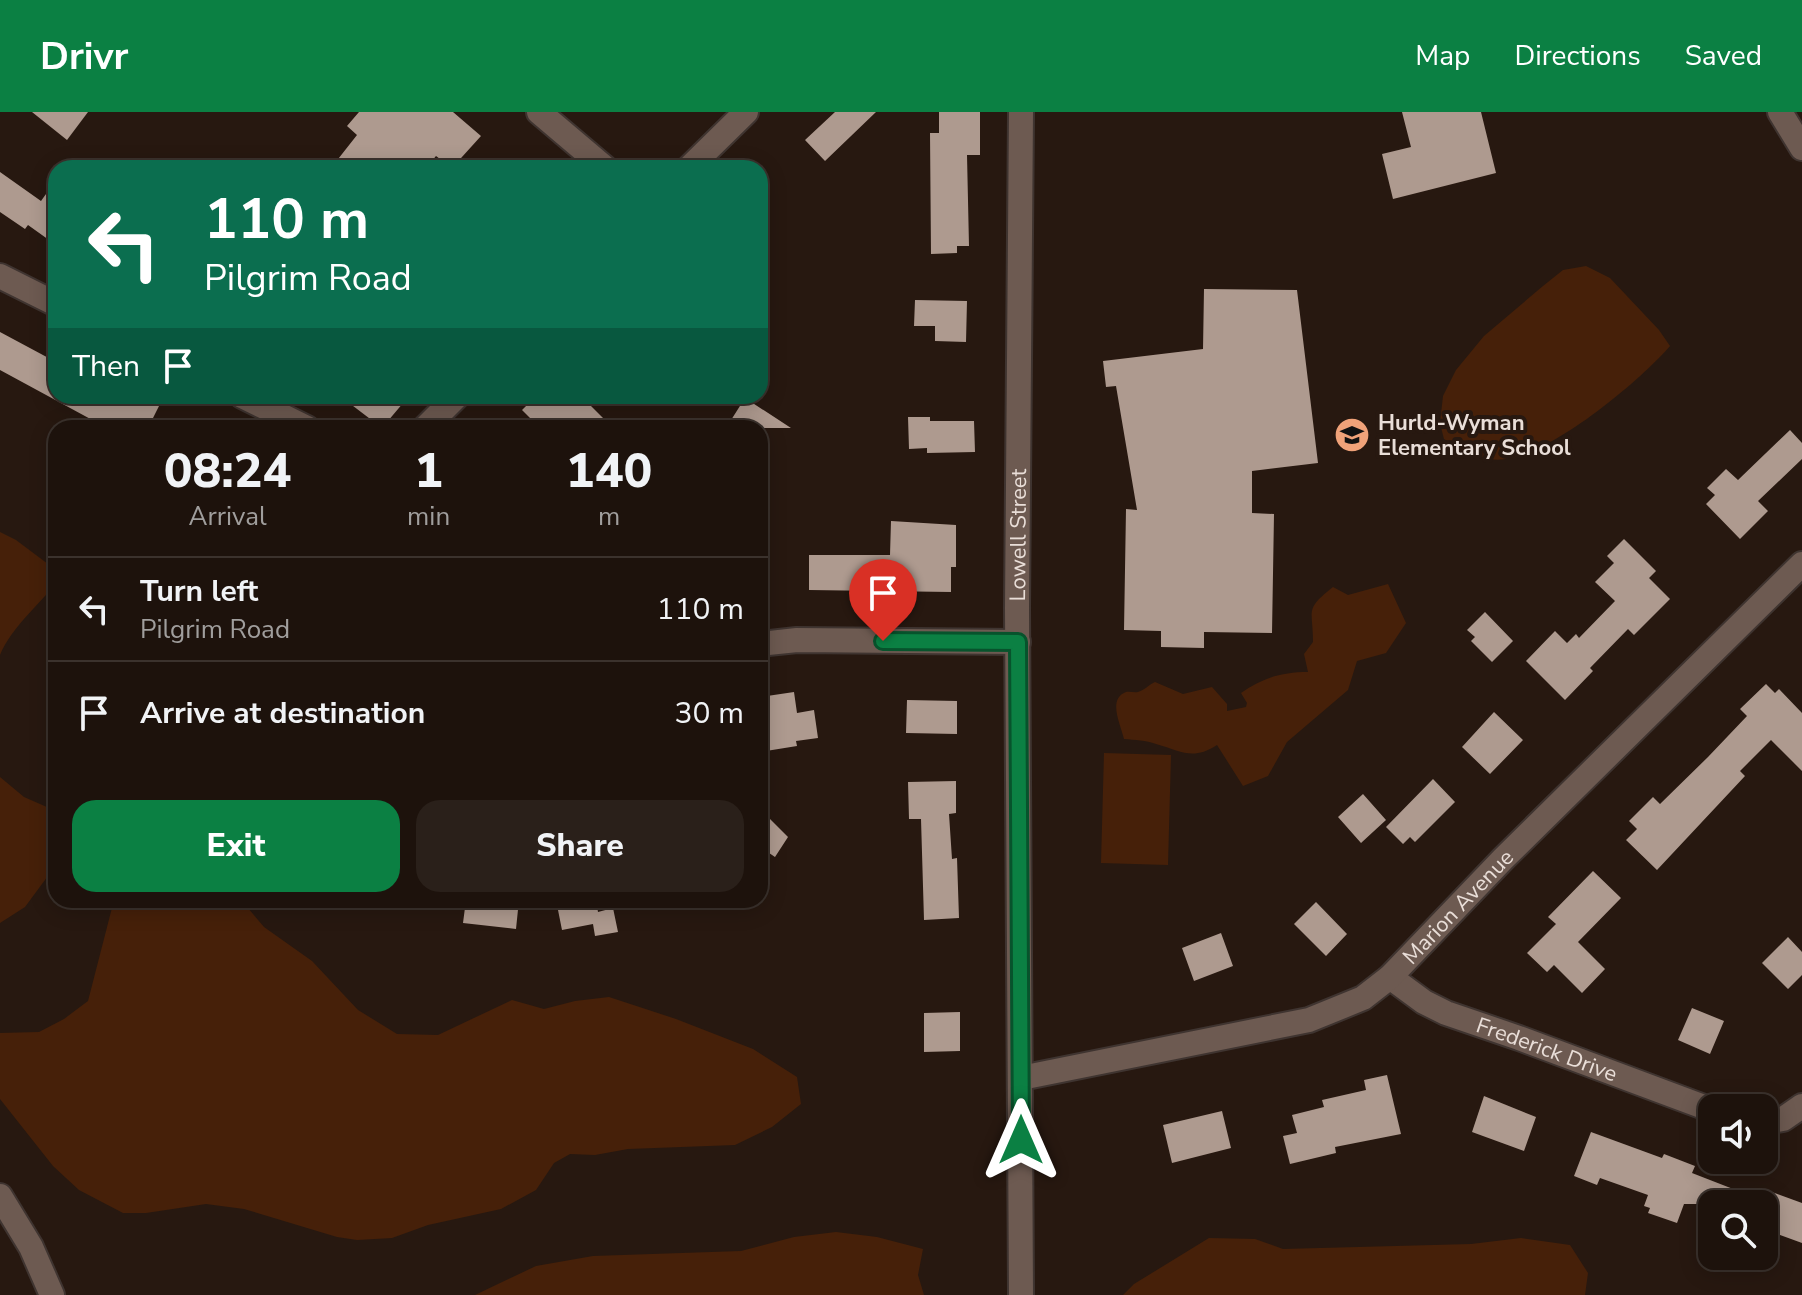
<!DOCTYPE html>
<style>
:root{--surface:#1d120c;--page:#2a201a;--text:#f1f3f6;--muted:#a09e9d;--line:#3b322d;--accent:#0b8043}
body{margin:0;font-family:"Nunito Sans",sans-serif;background:var(--page);color:var(--text);height:100vh;display:flex;flex-direction:column;font-size:30px;white-space:nowrap}
*{box-sizing:border-box;margin:0}
p{font-size:26px;color:var(--muted)}
.icon{flex:none;width:44px;height:44px;fill:none;stroke:currentColor;stroke-width:2;stroke-linecap:round;stroke-linejoin:round}
.map{position:relative;flex:1;overflow:hidden}
.sheet{position:absolute;left:48px;top:308px;width:720px;height:488px;display:flex;flex-direction:column;background:var(--surface);border-radius:24px;box-shadow:0 4px 20px #0003,0 0 0 2px var(--line)}
.sheet>*{flex:none}
.banner{position:absolute;left:48px;top:48px;width:720px;height:244px;border-radius:24px;box-shadow:0 4px 20px #0003,0 0 0 2px var(--line);background:#0b6e4f;color:#fff;overflow:hidden}
.buttons{position:absolute;left:1698px;top:982px;display:grid;gap:16px}
.buttons a{display:grid;place-items:center;width:80px;height:80px;border-radius:16px;background:var(--surface);box-shadow:0 4px 20px #0003,0 0 0 2px var(--line);font-size:40px}
.pin{position:absolute;display:grid;place-items:center;width:68px;height:68px;color:#fff;margin:-82px -34px;border-radius:50% 50% 50% 0;rotate:-45deg;box-shadow:0 0 8px #0007}
.pin .icon{rotate:45deg}
.me{position:absolute;width:88px;margin:-44px;rotate:0deg;stroke-linejoin:round;filter:drop-shadow(0 0 6px #0008)}
.turn{display:flex;align-items:center;gap:28px;height:168px;padding:0 24px;font-size:36px}
.turn .icon{width:104px;height:104px;stroke-width:2.5}
.turn b{display:block;font-size:56px;line-height:68px}
.then{display:flex;align-items:center;height:76px;padding:0 24px;background:#0003;gap:16px;font-size:30px}
.eta{display:flex;justify-content:space-evenly;align-items:center;height:136px;text-align:center}
.eta b{font-size:48px;font-weight:800;line-height:56px}
.button{display:flex;gap:16px;margin-top:auto;padding:16px 24px}
.button a{flex:1;height:92px;border-radius:24px;background:var(--accent);color:#fff;font-size:32px;font-weight:800;line-height:92px;text-align:center}
.button a+a{background:var(--page);color:var(--text)}
ul{padding:0;list-style:none}
li{display:flex;align-items:center;gap:24px;height:104px;padding:0 24px;border-top:2px solid var(--line)}
li div{flex:1}
li b{display:block;font-size:30px}
li em{font-style:normal}
header{display:flex;align-items:center;gap:48px;box-sizing:border-box;height:112px;padding:0 40px;background:var(--accent);color:#fff}
header strong{font-size:38px}
nav{display:flex;gap:44px;margin-inline-start:auto;font-size:28px}
.map>svg:first-child{display:block}
.green{fill:#462009}
.building{fill:#ae9a8f}
.lines{fill:none;stroke-linecap:round;stroke-linejoin:round}
.minor-casing{stroke:#3f3430;stroke-width:28}
.minor{stroke:#6d5a51;stroke-width:24}
.route-casing{stroke:#07532c;stroke-width:20}
.route{stroke:#0b8043;stroke-width:14}
.labels{text-anchor:middle;stroke-width:8;stroke-linejoin:round;paint-order:stroke}
.poi-label{font-size:22px;font-weight:bold;fill:#e9ded8;stroke:#271810;text-anchor:start}
.street-label{font-size:22px;fill:#e9ded8;stroke:#271810}
</style>
<header>
<strong>Drivr</strong>
<nav><a>Map</a><a>Directions</a><a>Saved</a></nav>
</header>
<div class="map">
<svg width="1802" height="1183" viewBox="0 0 1802 1183">
<rect width="100%" height="100%" fill="#271810"/>
<path class="green" d="M 1586,154 L 1610,166 L 1659,218 L 1670,234 C 1640,269 1538,356 1490,347 C 1473,344 1458,335 1444,327 L 1440,311 L 1443,284 L 1456,258 L 1484,224 L 1543,174 L 1563,158 Z
M 0,420 L 16,428 L 56,458 L 56,471 C 37,495 12,515 0,543 Z
M 1388,472 L 1406,511 L 1386,541 L 1357,549 L 1348,578 L 1287,630 L 1268,664 L 1243,674 L 1217,633 C 1192,649 1182,639 1156,632 C 1146,628 1135,628 1124,627 C 1121,613 1107,587 1126,580 C 1130,579 1134,581 1138,580 C 1143,579 1150,572 1155,570 L 1183,582 L 1212,575 L 1227,592 L 1227,599 L 1246,595 L 1247,591 L 1241,581 C 1263,566 1281,560 1308,560 L 1304,542 L 1313,530 C 1313,497 1304,498 1333,475 L 1348,483 Z
M 1104,641 L 1171,643 L 1168,753 L 1101,751 Z
M 0,665 L 24,685 L 56,699 L 56,753 L 25,795 L 0,811 Z
M 114,788 L 241,788 L 264,815 L 312,849 L 358,898 L 397,922 L 438,923 L 512,888 L 544,897 L 575,889 L 609,885 L 676,907 L 753,937 L 797,965 L 801,992 L 772,1015 L 735,1033 L 628,1037 L 595,1043 L 570,1042 L 554,1051 L 536,1078 L 501,1097 L 428,1113 L 392,1126 L 357,1128 L 337,1125 L 244,1097 L 206,1092 L 146,1101 L 123,1101 L 79,1078 L 53,1054 L 0,987 L 0,921 L 39,920 L 64,907 L 88,889 Z
M 836,1120 L 877,1125 L 923,1137 L 918,1163 L 924,1183 L 475,1183 L 536,1154 L 593,1144 L 741,1139 L 794,1125 Z
M 1209,1126 L 1255,1127 L 1283,1137 L 1471,1132 L 1521,1126 L 1570,1133 L 1588,1161 L 1585,1183 L 1123,1183 L 1134,1172 Z"/>
<path class="building" d="M 32,0 L 88,0 L 67,28 Z
M 359,0 L 453,0 L 481,24 L 452,56 L 436,44 L 426,56 L 331,56 L 357,23 L 347,14 Z
M 835,0 L 876,0 L 825,49 L 805,28 Z
M 939,0 L 980,0 L 980,43 L 967,43 L 969,134 L 957,134 L 957,141 L 931,142 L 930,21 L 939,21 Z
M 1402,0 L 1481,0 L 1496,61 L 1393,87 L 1382,42 L 1411,35 Z
M 0,60 L 41,89 L 56,68 L 56,133 L 28,113 L 25,117 L 0,100 Z
M 1204,177 L 1297,178 L 1318,351 L 1252,359 L 1252,401 L 1274,402 L 1272,521 L 1204,520 L 1204,536 L 1161,535 L 1161,519 L 1124,518 L 1126,397 L 1137,398 L 1116,274 L 1106,275 L 1103,249 L 1203,237 Z
M 915,188 L 967,189 L 966,230 L 935,229 L 935,214 L 914,214 Z
M 0,220 L 56,250 L 56,284 L 145,284 L 160,292 L 148,316 L 107,316 L 0,258 Z
M 340,284 L 409,284 L 382,316 Z
M 536,284 L 581,284 L 613,316 L 540,316 L 522,298 Z
M 745,286 L 791,316 L 726,316 Z
M 908,305 L 930,305 L 930,309 L 974,309 L 975,340 L 927,341 L 927,336 L 909,337 Z
M 1790,318 L 1802,331 L 1802,347 L 1758,389 L 1768,399 L 1740,427 L 1706,392 L 1715,383 L 1707,376 L 1726,357 L 1738,368 Z
M 891,409 L 956,413 L 956,455 L 951,455 L 951,480 L 809,478 L 809,443 L 890,443 Z
M 1624,427 L 1656,459 L 1649,466 L 1670,487 L 1634,523 L 1628,517 L 1590,556 L 1593,559 L 1565,588 L 1526,549 L 1555,519 L 1567,531 L 1576,522 L 1579,526 L 1615,489 L 1595,470 L 1614,451 L 1607,444 Z
M 1485,500 L 1513,529 L 1492,550 L 1471,529 L 1475,525 L 1467,518 Z
M 1766,572 L 1775,581 L 1779,577 L 1802,601 L 1802,659 L 1771,628 L 1740,659 L 1745,664 L 1657,758 L 1626,728 L 1637,717 L 1629,709 L 1653,685 L 1660,692 L 1708,645 L 1747,604 L 1740,597 Z
M 794,580 L 797,601 L 814,598 L 818,626 L 796,629 L 797,634 L 766,639 L 763,618 L 760,619 L 760,585 Z
M 907,588 L 957,589 L 957,622 L 906,621 Z
M 1494,600 L 1523,628 L 1490,662 L 1462,635 Z
M 1433,667 L 1455,690 L 1415,730 L 1410,725 L 1403,732 L 1386,715 Z
M 956,669 L 956,701 L 949,702 L 952,747 L 957,746 L 959,806 L 924,808 L 921,707 L 909,707 L 908,670 Z
M 1363,682 L 1386,708 L 1361,731 L 1338,705 Z
M 760,697 L 788,725 L 775,745 L 760,735 Z
M 1593,759 L 1621,786 L 1578,830 L 1605,857 L 1582,881 L 1554,853 L 1547,860 L 1527,841 L 1556,812 L 1548,805 Z
M 466,788 L 519,788 L 516,817 L 463,811 Z
M 556,788 L 596,788 L 598,800 L 613,796 L 618,820 L 595,824 L 593,812 L 562,818 Z
M 1316,790 L 1347,822 L 1326,844 L 1294,812 Z
M 1221,821 L 1233,854 L 1194,869 L 1182,836 Z
M 1788,825 L 1802,840 L 1802,863 L 1788,877 L 1762,851 Z
M 1692,896 L 1724,909 L 1710,942 L 1678,928 Z
M 960,900 L 960,939 L 924,940 L 924,901 Z
M 1387,963 L 1401,1022 L 1335,1035 L 1336,1041 L 1290,1052 L 1283,1024 L 1297,1021 L 1292,1003 L 1324,995 L 1322,988 L 1366,978 L 1364,968 Z
M 1484,984 L 1536,1005 L 1524,1039 L 1472,1020 Z
M 1222,999 L 1231,1036 L 1172,1051 L 1163,1013 Z
M 1591,1020 L 1662,1046 L 1664,1042 L 1695,1054 L 1692,1061 L 1764,1089 L 1764,1077 L 1802,1091 L 1802,1131 L 1764,1117 L 1764,1092 L 1684,1092 L 1677,1111 L 1648,1101 L 1650,1096 L 1644,1094 L 1648,1083 L 1600,1066 L 1597,1073 L 1574,1064 Z"/>
<g class="lines">
<defs>
<g id="minor">
<path d="M 539,0 L 605,56"/>
<path d="M 1780,0 L 1802,36"/>
<path d="M 689,56 L 746,0"/>
<path d="M 0,164 L 56,192"/>
<path d="M 242,284 L 307,316"/>
<path d="M 425,316 L 457,284"/>
<path d="M 760,532 L 797,528 L 1018,530"/>
<path id="s1" d="M 1390,865 L 1424,890 L 1446,901 L 1519,926 L 1712,998"/>
<path id="s2" d="M 1021,966 L 1309,908 L 1363,886 L 1390,865 L 1503,747 L 1802,452"/>
<path d="M 1764,1010 L 1783,1007 L 1802,994"/>
<path d="M 0,1084 L 31,1135 L 52,1183"/>
<path id="s3" d="M 1021,1183 L 1017,496 L 1021,0"/>
</g>
</defs>
<use href="#minor" class="minor-casing"/>
<use href="#minor" class="minor"/>
</g>
<g class="lines">
<defs>
<path id="route" d="M 883,529 L 1018,530 L 1021,1028"/>
</defs>
<use href="#route" class="route-casing"/>
<use href="#route" class="route"/>
</g>
<defs>
<symbol id="school-disc" viewBox="-11 -11 22 22"><circle r="9.5" fill="#f0a279" stroke="#271810"/><path d="M0-5L7-2L0 1L-7-2ZM-4 1L0 2.5L4 1V4Q0 6-4 4Z" fill="#111"/></symbol>
</defs>
<g fill-rule="evenodd">
<use href="#school-disc" x="1332" y="303" width="40" height="40"/>
</g>
<g class="labels">
<g class="poi-label">
<text x="1378" y="318">Hurld-Wyman<tspan x="1378" dy="25">Elementary School</tspan></text>
</g>
<g class="street-label">
<text dy="8" stroke="none"><textPath href="#s3" startOffset="760">Lowell Street</textPath></text>
<text dy="8" stroke="none"><textPath href="#s2" startOffset="484">Marion Avenue</textPath></text>
<text dy="8" stroke="none"><textPath href="#s1" startOffset="174">Frederick Drive</textPath></text>
</g>
</g>
</svg>
<div class="buttons">
<a><svg class="icon" aria-label="sound" viewBox="0 0 24 24"><path d="M4 9h4l5-4v14l-5-4H4zM17 9q2 3 0 6"/></svg></a>
<a><svg class="icon" aria-label="search" viewBox="0 0 24 24"><circle cx="10" cy="10" r="6"/><path d="M15 15l6 6"/></svg></a>
</div>
<div class="pin" style="left:883px;top:529px;background:#d93025"><svg class="icon" aria-label="arrive" viewBox="0 0 24 24"><path d="M6 21V4h12l-3 4 3 4H6"/></svg></div>
<svg class="me" style="left:1021px;top:1028px" viewBox="-20 -20 40 40"><path d="M0-17L14 15 0 8-14 15z" fill="#0b8043" stroke="#fff" stroke-width="4"/></svg>
<div class="banner">
<div class="turn"><svg class="icon" aria-label="left" viewBox="0 0 24 24"><path d="M17 20v-9H6M10 6l-5 5 5 5"/></svg><div><b>110 m</b>Pilgrim Road</div></div>
<div class="then">Then<svg class="icon" aria-label="arrive" viewBox="0 0 24 24"><path d="M6 21V4h12l-3 4 3 4H6"/></svg></div>
</div>
<section class="sheet">
<div class="eta">
<div><b>08:24</b><p>Arrival</p></div>
<div><b>1</b><p>min</p></div>
<div><b>140</b><p>m</p></div>
</div>
<ul>
<li><svg class="icon" aria-label="left" viewBox="0 0 24 24"><path d="M17 20v-9H6M10 6l-5 5 5 5"/></svg><div><b>Turn left</b><p>Pilgrim Road</p></div><em>110 m</em></li>
<li><svg class="icon" aria-label="arrive" viewBox="0 0 24 24"><path d="M6 21V4h12l-3 4 3 4H6"/></svg><div><b>Arrive at destination</b></div><em>30 m</em></li>
</ul>
<div class="button"><a>Exit</a><a>Share</a></div>
</section>
</div>
